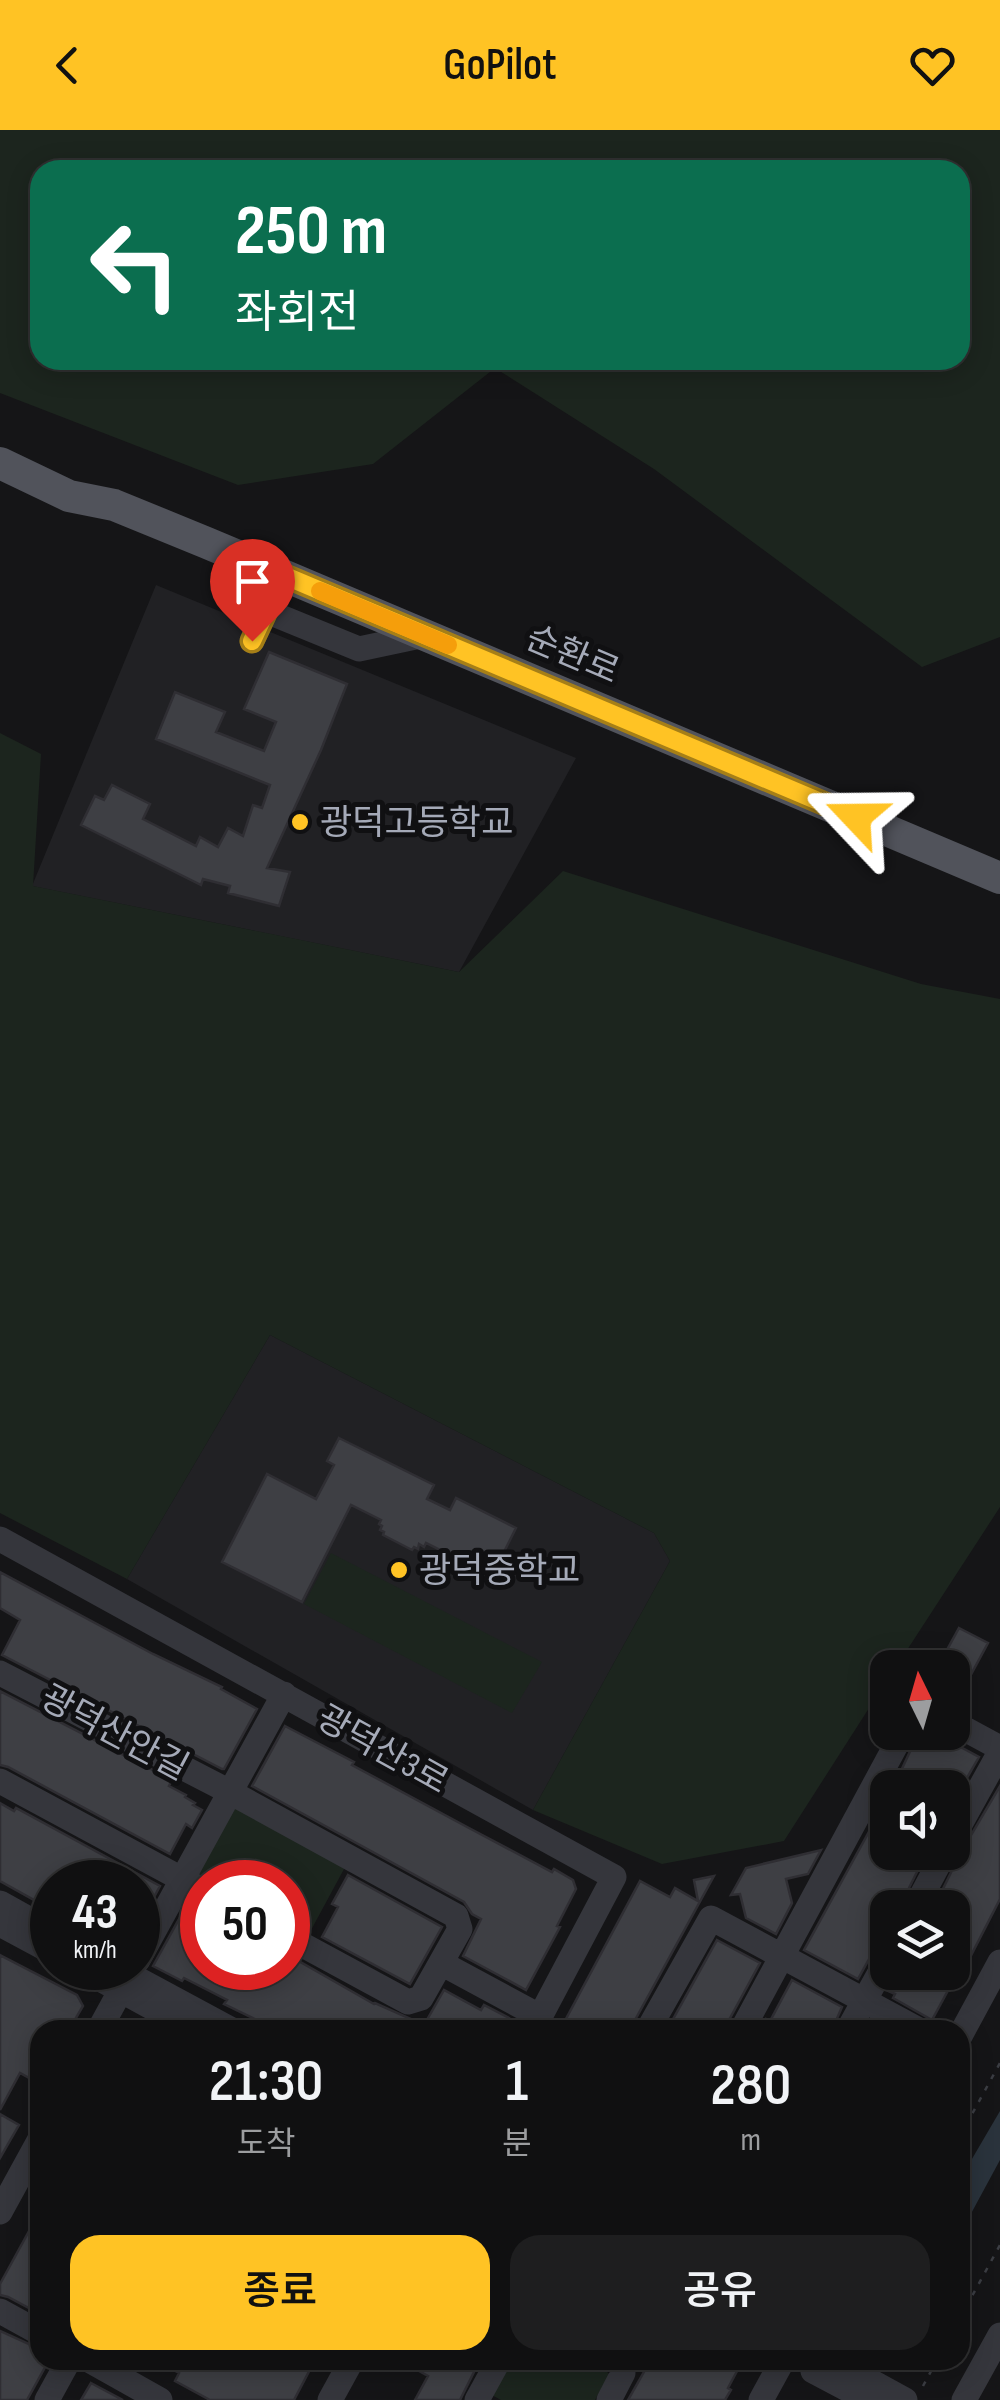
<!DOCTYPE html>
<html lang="ko">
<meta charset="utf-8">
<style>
:root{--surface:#101011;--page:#1e1e1f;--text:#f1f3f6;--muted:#9c9d9f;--line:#303031;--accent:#ffc324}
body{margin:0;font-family:"Sofia Sans Condensed","Noto Sans KR",sans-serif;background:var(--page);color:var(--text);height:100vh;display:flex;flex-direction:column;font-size:38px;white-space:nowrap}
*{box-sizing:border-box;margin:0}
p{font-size:32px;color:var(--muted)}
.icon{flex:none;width:55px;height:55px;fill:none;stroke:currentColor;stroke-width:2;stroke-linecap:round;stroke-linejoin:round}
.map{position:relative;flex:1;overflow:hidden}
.details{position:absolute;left:30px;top:1890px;width:940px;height:350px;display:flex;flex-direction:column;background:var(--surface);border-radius:30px;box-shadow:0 5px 25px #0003,0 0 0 2px var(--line)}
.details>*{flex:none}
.banner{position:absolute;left:30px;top:30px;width:940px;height:210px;border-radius:30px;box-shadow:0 5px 25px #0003,0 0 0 2px var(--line);background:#0b6e4f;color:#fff;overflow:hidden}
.needle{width:65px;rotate:355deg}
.tools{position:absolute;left:870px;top:1520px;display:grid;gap:20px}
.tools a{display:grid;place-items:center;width:100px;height:100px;border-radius:20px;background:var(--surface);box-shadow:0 5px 25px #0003,0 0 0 2px var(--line);font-size:50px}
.speed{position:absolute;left:30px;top:1730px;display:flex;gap:20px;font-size:50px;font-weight:700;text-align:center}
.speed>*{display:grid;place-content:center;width:130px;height:130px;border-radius:50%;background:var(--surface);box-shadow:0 5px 25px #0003,0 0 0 2px var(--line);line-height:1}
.speed small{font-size:25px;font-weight:400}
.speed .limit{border:15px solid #d22;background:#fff;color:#111}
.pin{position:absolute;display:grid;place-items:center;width:85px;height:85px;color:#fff;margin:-102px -42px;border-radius:50% 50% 50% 0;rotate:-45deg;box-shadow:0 0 10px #0007}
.pin .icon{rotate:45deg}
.me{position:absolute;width:110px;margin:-55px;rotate:293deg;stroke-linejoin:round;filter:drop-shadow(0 0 8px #0008)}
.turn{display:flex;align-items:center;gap:35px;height:210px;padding:0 40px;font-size:45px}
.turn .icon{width:130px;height:130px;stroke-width:2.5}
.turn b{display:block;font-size:70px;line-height:85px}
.eta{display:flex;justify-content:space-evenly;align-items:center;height:170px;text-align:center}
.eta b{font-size:60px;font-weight:600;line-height:70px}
.action{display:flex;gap:20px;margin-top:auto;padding:20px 40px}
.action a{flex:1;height:115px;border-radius:30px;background:var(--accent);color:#111;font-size:40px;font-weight:600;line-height:115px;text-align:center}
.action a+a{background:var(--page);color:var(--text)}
header{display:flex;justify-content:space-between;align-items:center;height:130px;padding:0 40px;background:var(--accent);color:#111;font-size:45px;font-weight:600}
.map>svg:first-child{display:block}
.built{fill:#212124}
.green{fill:#1c251e;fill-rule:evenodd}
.water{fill:#2a333c}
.building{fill:#3e3f44;stroke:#2f2e33;stroke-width:2.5}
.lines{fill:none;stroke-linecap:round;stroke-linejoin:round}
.path{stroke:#3b3d43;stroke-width:2.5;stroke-dasharray:5 8;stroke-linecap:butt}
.minor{stroke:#35363c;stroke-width:25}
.major{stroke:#51535b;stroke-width:32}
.minor-bridge{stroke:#35363c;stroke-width:25}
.route-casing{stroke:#a67f17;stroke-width:25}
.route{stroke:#ffc324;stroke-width:18}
.slow{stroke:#f59e0b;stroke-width:18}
.poi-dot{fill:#ffc324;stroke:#101012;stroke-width:4}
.labels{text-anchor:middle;stroke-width:10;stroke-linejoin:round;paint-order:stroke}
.street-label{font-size:35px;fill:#a5aab8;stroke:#101012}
.poi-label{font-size:35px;fill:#a5aab8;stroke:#101012;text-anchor:start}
</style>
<header><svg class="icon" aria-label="back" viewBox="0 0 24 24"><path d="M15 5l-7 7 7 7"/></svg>GoPilot<svg class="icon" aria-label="heart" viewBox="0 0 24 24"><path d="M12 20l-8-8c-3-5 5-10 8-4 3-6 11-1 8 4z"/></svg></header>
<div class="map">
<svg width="1000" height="2270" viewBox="0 0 1000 2270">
<rect width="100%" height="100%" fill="#151517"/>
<path class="built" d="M 156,455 L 576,628 L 459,842 L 32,756 Z
M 270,1205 L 654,1403 L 670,1431 L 533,1680 L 127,1449 Z"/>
<path class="green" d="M 0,0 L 1000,0 L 1000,507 L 922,537 L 654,339 L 495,238 L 373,334 L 238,355 L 0,263 ZM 40,40 L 960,40 L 960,230 L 40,230 Z
M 0,603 L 41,624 L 33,756 L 459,842 L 563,741 L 921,854 L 1000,869 L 1000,1377 L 896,1537 L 888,1538 L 887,1550 L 784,1711 L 662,1734 L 533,1680 L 670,1431 L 654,1403 L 270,1205 L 127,1449 L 0,1383 Z
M 331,1423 L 542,1532 L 512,1583 L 304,1474 Z
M 237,1678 L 342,1733 L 344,1739 L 310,1802 L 304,1804 L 288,1795 L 288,1752 L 208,1752 L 199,1748 L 198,1743 L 232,1679 Z
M 506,2230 L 591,2230 L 605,2238 L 609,2245 L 595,2270 L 501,2270 L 488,2263 Z"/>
<path class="water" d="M 1000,1981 L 1000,2030 L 960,2104 L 960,2055 L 969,2034 Z"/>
<path class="building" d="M 269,522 L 347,554 L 321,620 L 267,738 L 290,742 L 279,776 L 228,763 L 230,756 L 203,749 L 201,755 L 81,695 L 95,666 L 104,670 L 112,655 L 150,674 L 143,689 L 196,716 L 200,707 L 218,717 L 228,698 L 243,706 L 253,675 L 262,678 L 270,655 L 156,609 L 175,562 L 225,582 L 216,602 L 264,621 L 276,592 L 244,579 Z
M 339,1308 L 434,1355 L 427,1369 L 450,1380 L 456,1368 L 516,1398 L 492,1446 L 426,1413 L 424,1417 L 419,1414 L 418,1419 L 414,1417 L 412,1420 L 383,1405 L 384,1402 L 380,1400 L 382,1396 L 379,1394 L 381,1390 L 351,1375 L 302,1472 L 222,1432 L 267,1344 L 316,1369 L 334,1335 L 327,1331 Z
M 0,1442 L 153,1524 L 222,1557 L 221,1559 L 257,1579 L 224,1639 L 222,1639 L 2,1525 L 20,1490 L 0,1478 Z
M 959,1498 L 988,1513 L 954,1576 L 952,1538 L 937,1538 Z
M 0,1561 L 172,1650 L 169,1656 L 186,1665 L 185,1667 L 195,1673 L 193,1675 L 202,1680 L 192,1698 L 186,1694 L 170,1724 L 8,1637 L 0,1635 Z
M 285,1596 L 354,1632 L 352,1635 L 469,1698 L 552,1742 L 554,1739 L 573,1750 L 576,1759 L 557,1796 L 560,1797 L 526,1860 L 463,1826 L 481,1789 L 472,1784 L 464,1772 L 252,1656 Z
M 919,1602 L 940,1602 L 945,1607 L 944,1608 L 979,1627 L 952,1674 L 952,1658 L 893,1658 Z
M 1000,1656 L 1000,1769 L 962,1843 L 952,1838 L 952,1808 L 963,1788 L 952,1782 L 952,1778 L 944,1778 L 936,1773 L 961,1722 Z
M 888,1667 L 888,1722 L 919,1722 L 925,1726 L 899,1778 L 888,1778 L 888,1805 L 884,1813 L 874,1820 L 858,1849 L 804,1820 Z
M 0,1673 L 14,1681 L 16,1678 L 160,1756 L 138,1797 L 138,1752 L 52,1752 L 52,1780 L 0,1751 Z
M 821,1720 L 808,1744 L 786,1749 L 792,1773 L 776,1804 L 746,1788 L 740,1764 L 731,1765 L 746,1738 Z
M 348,1745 L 442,1797 L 410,1854 L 322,1807 L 338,1777 L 332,1774 Z
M 714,1746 L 634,1892 L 632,1900 L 560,1900 L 640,1751 L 670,1767 L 675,1758 L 698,1771 L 694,1750 Z
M 189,1771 L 202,1778 L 202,1814 L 195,1828 L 202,1831 L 202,1838 L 214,1838 L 237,1850 L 239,1846 L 248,1851 L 256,1838 L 288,1838 L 288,1825 L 374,1874 L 375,1873 L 424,1895 L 444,1860 L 481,1880 L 484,1875 L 509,1888 L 503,1900 L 277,1900 L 224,1874 L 227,1870 L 184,1848 L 182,1851 L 153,1836 Z
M 717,1810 L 760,1833 L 728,1892 L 726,1900 L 667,1900 Z
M 0,1825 L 77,1865 L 83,1876 L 69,1900 L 40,1900 L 40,1954 L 20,1943 L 0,1980 Z
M 952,1842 L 958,1842 L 932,1890 L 893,1868 L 895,1864 L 888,1861 L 899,1843 Z
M 792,1850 L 842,1877 L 832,1900 L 760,1900 L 766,1889 L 770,1891 Z
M 0,1984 L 19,1995 L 0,2028 Z
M 40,2081 L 40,2184 L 8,2167 L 0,2165 L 0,2154 Z
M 0,2201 L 40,2219 L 40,2230 L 49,2230 L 27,2270 L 0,2270 Z
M 155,2230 L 251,2230 L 268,2239 L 273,2230 L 315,2230 L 294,2270 L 210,2270 L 175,2251 L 179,2243 Z
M 399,2230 L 480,2230 L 460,2270 L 415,2270 L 428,2246 Z
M 636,2230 L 681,2230 L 695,2237 L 699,2230 L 743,2230 L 728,2258 L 731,2260 L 725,2270 L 628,2270 L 645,2240 L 638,2236 Z
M 91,2253 L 123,2270 L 81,2270 Z"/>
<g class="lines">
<path class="path" d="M 960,2006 L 1000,1933
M 960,2188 L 1000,2115
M 923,2256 L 937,2230"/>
<path class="minor" d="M 266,481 L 359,519 L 425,505
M 252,511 L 283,445
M 0,1409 L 614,1747 L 533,1900
M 0,1543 L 230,1662 L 456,1786 L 460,1799 L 421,1868 L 408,1872 L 288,1807
M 952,1592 L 1000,1618
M 0,1651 L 202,1760
M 952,1709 L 1000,1622
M 0,1773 L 52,1802
M 915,1778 L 945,1722
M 0,1794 L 52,1822
M 138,1830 L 284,1564
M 441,1833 L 541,1887
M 80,1838 L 193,1900
M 117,1838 L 232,1900
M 99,1900 L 128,1847
M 648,1900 L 711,1788 L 919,1900
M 742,1900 L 903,1602
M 848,1900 L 888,1828
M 960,1906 L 1000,1832
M 0,2082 L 40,2009
M 0,2181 L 40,2203
M 89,2230 L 160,2270
M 47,2270 L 69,2230
M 330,2270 L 352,2230
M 477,2270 L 499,2230
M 609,2270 L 623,2243 L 621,2235 L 613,2230
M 761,2270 L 783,2230
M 964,2270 L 1000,2205"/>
<path class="major" d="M 0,333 L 69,366 L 114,375 L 207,413 L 1000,748"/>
<path class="minor-bridge" d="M 832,2230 L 905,2270
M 813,2241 L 868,2270"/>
</g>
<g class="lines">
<defs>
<path id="route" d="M 252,511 L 283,445 L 856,687"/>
</defs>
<use href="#route" class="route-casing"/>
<use href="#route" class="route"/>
<path class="slow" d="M 320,461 L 448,515"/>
</g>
<g class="poi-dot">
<circle cx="300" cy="692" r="10"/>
<circle cx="399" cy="1440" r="10"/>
</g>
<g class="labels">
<g class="street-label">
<text transform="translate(573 524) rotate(23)" y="12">순환로</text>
<text transform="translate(115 1602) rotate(28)" y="12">광덕산안길</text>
<text transform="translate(383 1619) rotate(29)" y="12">광덕산3로</text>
</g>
<g class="poi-label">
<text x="320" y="704">광덕고등학교</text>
<text x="419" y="1452">광덕중학교</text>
</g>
</g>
</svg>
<div class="tools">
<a><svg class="needle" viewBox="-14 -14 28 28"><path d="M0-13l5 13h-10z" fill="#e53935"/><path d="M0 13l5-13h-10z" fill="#9c9d9f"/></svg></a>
<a><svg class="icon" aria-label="sound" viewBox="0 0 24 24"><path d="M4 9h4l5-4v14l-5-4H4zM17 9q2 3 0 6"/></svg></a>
<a><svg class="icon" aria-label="layers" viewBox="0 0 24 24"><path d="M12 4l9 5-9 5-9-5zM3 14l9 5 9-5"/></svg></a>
</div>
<div class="speed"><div>43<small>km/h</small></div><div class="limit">50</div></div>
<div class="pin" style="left:252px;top:511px;background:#d93025"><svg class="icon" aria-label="arrive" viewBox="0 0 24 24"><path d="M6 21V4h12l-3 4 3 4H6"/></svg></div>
<svg class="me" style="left:856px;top:687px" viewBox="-20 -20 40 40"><path d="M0-17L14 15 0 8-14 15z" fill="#ffc324" stroke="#fff" stroke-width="4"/></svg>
<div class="banner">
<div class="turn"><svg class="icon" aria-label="left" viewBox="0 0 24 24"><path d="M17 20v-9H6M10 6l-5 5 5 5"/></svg><div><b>250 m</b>좌회전</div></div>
</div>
<section class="details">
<div class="eta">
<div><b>21:30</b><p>도착</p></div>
<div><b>1</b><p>분</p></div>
<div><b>280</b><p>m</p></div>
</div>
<div class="action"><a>종료</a><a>공유</a></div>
</section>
</div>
